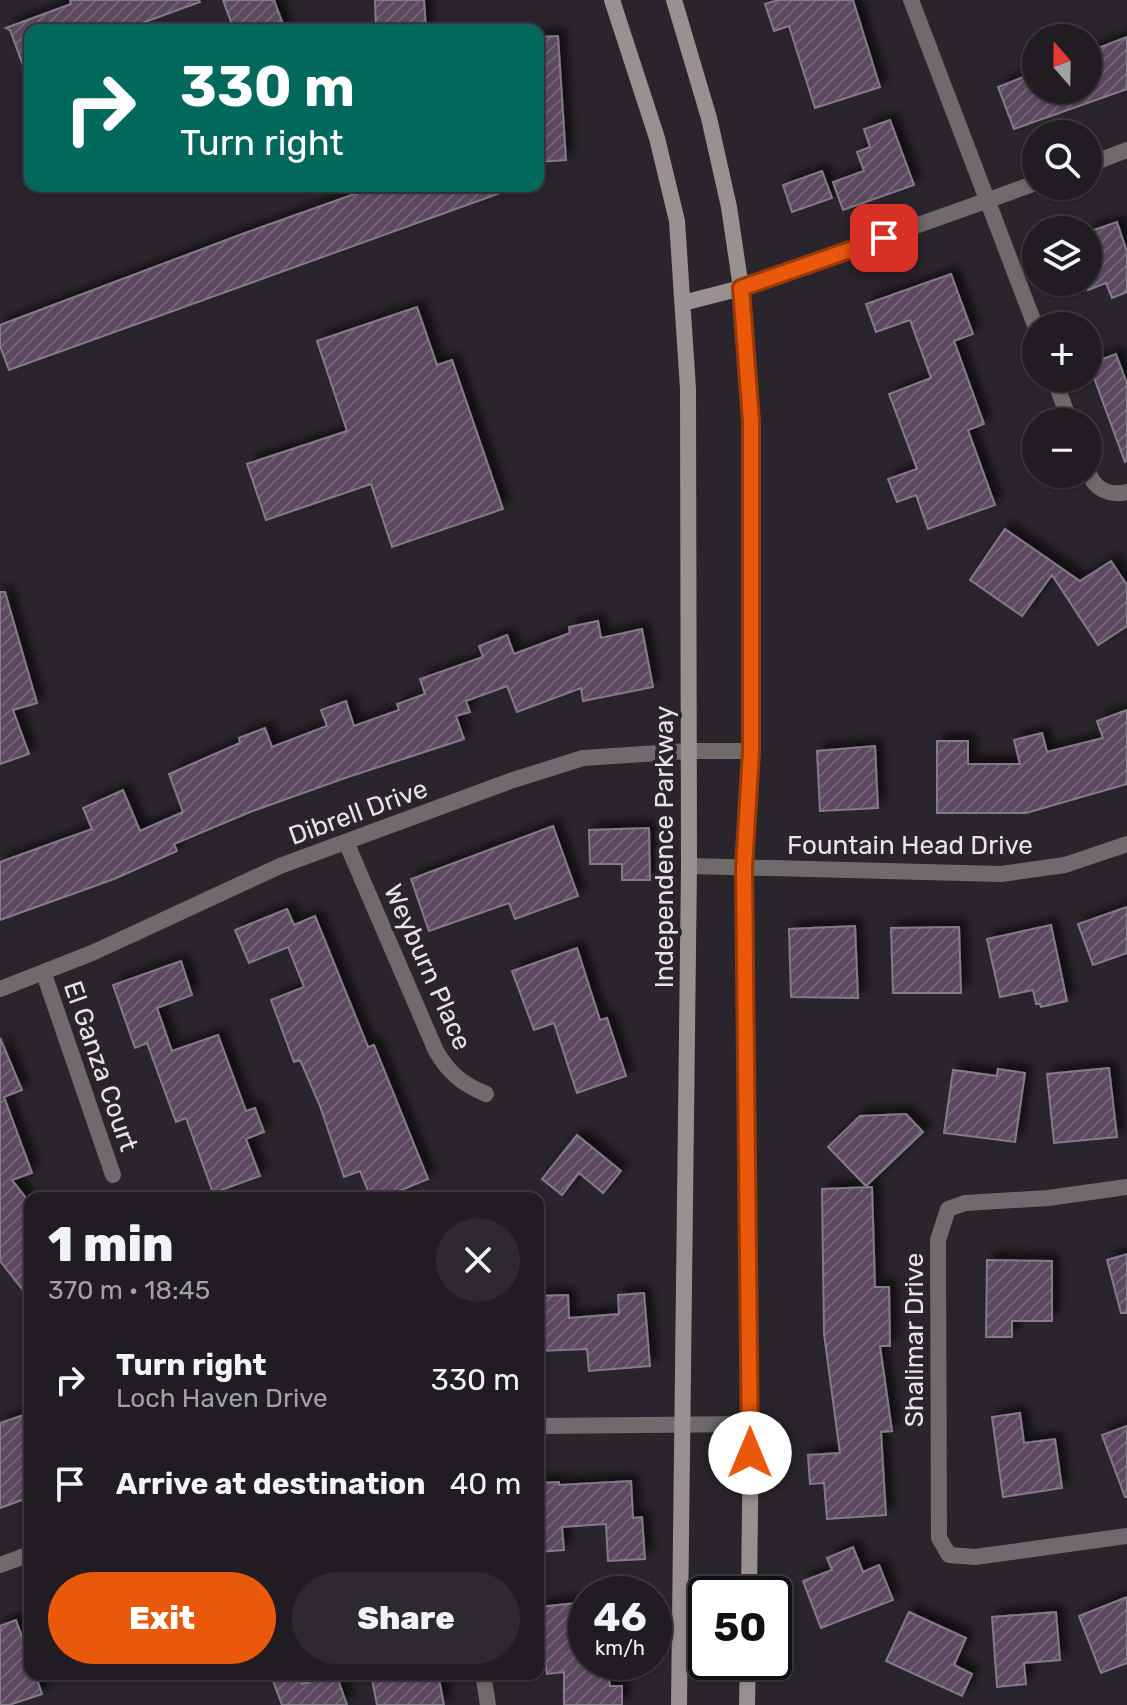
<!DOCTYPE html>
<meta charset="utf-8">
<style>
:root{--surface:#201c21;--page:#2d292e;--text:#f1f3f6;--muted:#a2a1a5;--line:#3d3a3f;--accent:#ea580c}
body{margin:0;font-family:Rubik,sans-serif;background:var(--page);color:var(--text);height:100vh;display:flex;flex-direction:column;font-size:30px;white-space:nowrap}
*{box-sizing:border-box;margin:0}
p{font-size:26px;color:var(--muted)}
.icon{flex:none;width:44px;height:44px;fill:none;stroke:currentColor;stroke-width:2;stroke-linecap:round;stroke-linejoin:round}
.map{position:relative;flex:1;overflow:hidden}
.drawer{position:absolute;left:24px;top:1192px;width:520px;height:488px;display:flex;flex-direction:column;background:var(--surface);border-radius:16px;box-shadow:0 2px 6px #0004,0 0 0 2px var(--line)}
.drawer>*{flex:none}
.banner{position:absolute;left:24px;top:24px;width:520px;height:168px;border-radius:16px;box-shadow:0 2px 6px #0004,0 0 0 2px var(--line);background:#00695c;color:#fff;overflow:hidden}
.needle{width:52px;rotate:340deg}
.buttons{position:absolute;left:1022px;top:24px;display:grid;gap:16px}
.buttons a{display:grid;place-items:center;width:80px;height:80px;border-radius:50%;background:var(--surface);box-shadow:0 2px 6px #0004,0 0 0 2px var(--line);font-size:40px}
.speed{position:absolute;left:568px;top:1576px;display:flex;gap:16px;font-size:40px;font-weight:700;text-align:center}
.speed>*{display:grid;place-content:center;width:104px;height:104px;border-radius:50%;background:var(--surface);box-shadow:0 2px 6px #0004,0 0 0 2px var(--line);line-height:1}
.speed small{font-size:20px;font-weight:400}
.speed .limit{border:4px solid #111;border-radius:12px;background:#fff;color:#111}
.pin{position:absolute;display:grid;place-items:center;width:68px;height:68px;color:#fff;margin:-34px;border-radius:16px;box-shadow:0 4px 12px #0006}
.me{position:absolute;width:88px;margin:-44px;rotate:0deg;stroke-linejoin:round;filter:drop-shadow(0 0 6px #0008)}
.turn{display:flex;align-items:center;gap:28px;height:168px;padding:0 24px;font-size:36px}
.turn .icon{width:104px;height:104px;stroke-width:2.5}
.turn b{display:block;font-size:56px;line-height:68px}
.round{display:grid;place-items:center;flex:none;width:84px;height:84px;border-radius:42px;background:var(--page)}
.overview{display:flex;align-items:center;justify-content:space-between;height:136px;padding:0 24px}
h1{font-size:48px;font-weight:800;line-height:60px}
.cta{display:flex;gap:16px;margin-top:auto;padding:16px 24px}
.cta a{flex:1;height:92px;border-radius:48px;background:var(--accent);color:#fff;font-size:32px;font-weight:800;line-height:92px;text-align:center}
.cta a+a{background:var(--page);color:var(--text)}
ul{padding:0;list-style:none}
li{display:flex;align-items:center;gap:24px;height:104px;padding:0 24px}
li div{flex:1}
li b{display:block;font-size:30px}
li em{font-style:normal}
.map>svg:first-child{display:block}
.building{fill:url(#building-hatch);stroke:#827b84;stroke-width:2;filter:url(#shadow)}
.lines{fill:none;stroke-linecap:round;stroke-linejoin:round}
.minor{stroke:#6f6a6b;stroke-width:16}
.secondary{stroke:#999091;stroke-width:16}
.route-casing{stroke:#983908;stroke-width:20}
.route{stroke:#ea580c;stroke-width:14}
.labels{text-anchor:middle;stroke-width:8;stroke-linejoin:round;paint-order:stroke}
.street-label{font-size:26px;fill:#e7e4e8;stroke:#2a252c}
</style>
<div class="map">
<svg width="1127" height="1705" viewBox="0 0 1127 1705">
<defs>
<pattern id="building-hatch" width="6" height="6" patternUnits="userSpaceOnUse" patternTransform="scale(2)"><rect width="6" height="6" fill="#5b4860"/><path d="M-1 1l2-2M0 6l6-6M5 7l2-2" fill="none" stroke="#736277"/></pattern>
<filter id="shadow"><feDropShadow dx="7" dy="-7" stdDeviation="4" flood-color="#0009"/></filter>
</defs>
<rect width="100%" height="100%" fill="#2a252c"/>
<path class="building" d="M 70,0 L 199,0 L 200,2 L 123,30 L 30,30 L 30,79 L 28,79 L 10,30 L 6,28 L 71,4 Z
M 223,0 L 274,0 L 285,30 L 234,30 Z
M 375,0 L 424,0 L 426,30 L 376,30 Z
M 778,0 L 853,0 L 880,87 L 815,108 L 789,26 L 774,31 L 765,4 Z
M 558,36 L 566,160 L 538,162 L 538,37 Z
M 1127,37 L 1127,89 L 1014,129 L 998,87 L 1036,72 L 1036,90 L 1088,90 L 1088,52 Z
M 890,120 L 914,185 L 843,210 L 833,182 L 864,171 L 857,152 L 870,147 L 864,129 Z
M 822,171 L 832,198 L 792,212 L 783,185 Z
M 364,186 L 514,186 L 514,188 L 9,370 L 0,346 L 0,325 L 245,233 L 366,190 Z
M 1117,222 L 1127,252 L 1127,292 L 1112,298 L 1106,283 L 1088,290 L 1088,232 Z
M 951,274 L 973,334 L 954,341 L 984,424 L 968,430 L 995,505 L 928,529 L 916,495 L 897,502 L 888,479 L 917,469 L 889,394 L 931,378 L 910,320 L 876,332 L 866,304 Z
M 417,307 L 437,365 L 452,360 L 503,509 L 392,547 L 371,484 L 266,520 L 247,464 L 347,431 L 317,341 Z
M 1116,354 L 1127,384 L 1127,461 L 1125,462 L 1089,364 Z
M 1005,529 L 1080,581 L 1111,561 L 1127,585 L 1127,626 L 1098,645 L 1052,575 L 1022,616 L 970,580 Z
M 0,592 L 5,592 L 37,703 L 13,710 L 29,754 L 0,764 Z
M 598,621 L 601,638 L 642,629 L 653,687 L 583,701 L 581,688 L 517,712 L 507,686 L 466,701 L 470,712 L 456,716 L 464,739 L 345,778 L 250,812 L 174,844 L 177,851 L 114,879 L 0,920 L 0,862 L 92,829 L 83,808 L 123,790 L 140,831 L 183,812 L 169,774 L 240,743 L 239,738 L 265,728 L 272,747 L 327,726 L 321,710 L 346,701 L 354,726 L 399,710 L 397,704 L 425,694 L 420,679 L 483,657 L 479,646 L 507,635 L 514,654 L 570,633 L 569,627 Z
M 1127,710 L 1127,784 L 1026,813 L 937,813 L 937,741 L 968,741 L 968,764 L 1020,764 L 1014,740 L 1042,733 L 1047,752 L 1103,738 L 1097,721 Z
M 875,746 L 878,808 L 820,811 L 817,751 Z
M 553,826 L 578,896 L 515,919 L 509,903 L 429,931 L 411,879 Z
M 649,828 L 650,880 L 622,880 L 622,864 L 590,864 L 589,830 Z
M 1127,907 L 1127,953 L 1093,965 L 1078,924 Z
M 287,909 L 294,925 L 315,916 L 368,1047 L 374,1045 L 428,1179 L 382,1198 L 371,1198 L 360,1171 L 344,1177 L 320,1106 L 300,1060 L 294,1062 L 271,1000 L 304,987 L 288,947 L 249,963 L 235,930 Z
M 1051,925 L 1067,1001 L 1041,1007 L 1040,1004 L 1036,1004 L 1033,990 L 1000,997 L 987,939 Z
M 855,926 L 858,998 L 791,997 L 789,929 Z
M 959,927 L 961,993 L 893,993 L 891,928 Z
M 577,948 L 600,1020 L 607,1018 L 626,1076 L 577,1093 L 554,1023 L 534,1030 L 512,971 Z
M 181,961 L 192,995 L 157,1008 L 172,1051 L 218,1035 L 246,1111 L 255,1108 L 264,1132 L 246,1139 L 260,1176 L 213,1193 L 186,1118 L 176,1122 L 147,1043 L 135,1048 L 113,985 Z
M 0,1038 L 22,1090 L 4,1097 L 32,1173 L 12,1180 L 30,1203 L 30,1299 L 0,1261 Z
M 1109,1068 L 1117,1137 L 1054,1143 L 1047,1074 Z
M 998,1069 L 1025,1073 L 1015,1142 L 944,1133 L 953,1070 L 997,1076 Z
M 906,1114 L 923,1132 L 866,1186 L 828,1147 L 860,1116 Z
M 577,1135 L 621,1171 L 603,1193 L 579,1173 L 562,1195 L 542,1179 Z
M 872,1187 L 875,1287 L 889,1287 L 890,1346 L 880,1346 L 892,1431 L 881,1432 L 886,1515 L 827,1519 L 824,1483 L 810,1484 L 808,1455 L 840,1453 L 824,1334 L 822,1189 Z
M 1127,1254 L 1127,1313 L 1121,1313 L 1107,1260 Z
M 987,1260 L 1052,1261 L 1052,1321 L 1012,1321 L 1012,1337 L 986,1337 Z
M 644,1293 L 650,1366 L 589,1371 L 587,1349 L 538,1351 L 538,1296 L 568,1295 L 569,1318 L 619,1314 L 618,1295 Z
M 30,1413 L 30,1497 L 0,1508 L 0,1423 Z
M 1020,1413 L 1024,1443 L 1055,1439 L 1062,1488 L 1003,1497 L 992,1417 Z
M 1127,1426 L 1127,1497 L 1125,1497 L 1102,1435 Z
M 631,1481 L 633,1518 L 642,1517 L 645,1559 L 608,1561 L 606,1524 L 562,1527 L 564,1550 L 538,1552 L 538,1483 L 559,1482 L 559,1485 Z
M 853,1547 L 863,1572 L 879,1565 L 893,1600 L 821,1628 L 803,1581 L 832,1570 L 827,1558 Z
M 1127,1597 L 1127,1663 L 1101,1673 L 1079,1616 Z
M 586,1602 L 586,1662 L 607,1662 L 610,1686 L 622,1686 L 622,1705 L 564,1705 L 564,1672 L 547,1674 L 539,1607 Z
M 909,1612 L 966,1638 L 954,1665 L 972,1674 L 962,1696 L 886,1661 Z
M 1056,1612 L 1060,1660 L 1024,1663 L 1026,1684 L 997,1687 L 992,1617 Z
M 16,1620 L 30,1660 L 30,1674 L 35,1674 L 42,1694 L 9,1705 L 0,1705 L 0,1626 Z
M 285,1674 L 298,1674 L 302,1684 L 336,1674 L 347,1705 L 282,1705 L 272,1678 Z
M 371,1674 L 438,1674 L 444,1705 L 377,1705 Z"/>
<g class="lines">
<path class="minor" d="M 911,0 L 1036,328
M 1088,165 L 1127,150
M 741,288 L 1036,183
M 1054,378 L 1070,422
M 1088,471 C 1094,489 1109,496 1127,492
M 346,842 L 436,1051 C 449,1073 462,1084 486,1094
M 689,866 L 1001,874 L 1065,865 L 1127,844
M 44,974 L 113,1175
M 0,989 L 92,953 L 280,866 L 513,780 L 583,758 L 689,751 L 751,751
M 1127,1187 L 1048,1198 L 965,1203 L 948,1209 L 938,1240 L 939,1538 L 949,1555 L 975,1557 L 1127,1536
M 538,1426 L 751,1424
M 0,1565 L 30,1554
M 483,1674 L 488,1705"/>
<path class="secondary" d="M 612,0 L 657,138 L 677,221 L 688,389 L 689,866 L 679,1705
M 674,0 L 709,118 L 729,207 L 741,288 L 751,421 L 751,751 L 744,868 L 751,1424 L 749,1594
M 683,303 L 741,288
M 747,1705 L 748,1662"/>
</g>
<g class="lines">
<defs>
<path id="route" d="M 750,1453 L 744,868 L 751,751 L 751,421 L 741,288 L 884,238"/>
</defs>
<use href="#route" class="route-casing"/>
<use href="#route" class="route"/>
</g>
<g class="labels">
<g class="street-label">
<text transform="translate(358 812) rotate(-20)" y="9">Dibrell Drive</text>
<text x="910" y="854">Fountain Head Drive</text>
<text transform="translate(664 847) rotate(-90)" y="9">Independence Parkway</text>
<text transform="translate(428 967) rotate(66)" y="9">Weyburn Place</text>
<text transform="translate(101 1066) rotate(71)" y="9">El Ganza Court</text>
<text transform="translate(914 1340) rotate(-90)" y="9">Shalimar Drive</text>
</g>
</g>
</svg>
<div class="buttons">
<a><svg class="needle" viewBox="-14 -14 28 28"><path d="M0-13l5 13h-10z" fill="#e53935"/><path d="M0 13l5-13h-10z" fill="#a2a1a5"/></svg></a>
<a><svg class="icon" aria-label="search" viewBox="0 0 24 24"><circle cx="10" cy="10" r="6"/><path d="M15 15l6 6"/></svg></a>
<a><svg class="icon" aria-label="layers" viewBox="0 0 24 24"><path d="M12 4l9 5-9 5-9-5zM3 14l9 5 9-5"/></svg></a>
<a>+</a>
<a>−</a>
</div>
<div class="speed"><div>46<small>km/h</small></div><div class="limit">50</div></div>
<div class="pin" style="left:884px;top:238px;background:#d93025"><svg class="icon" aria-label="arrive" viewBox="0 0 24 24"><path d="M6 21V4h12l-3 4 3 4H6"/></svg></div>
<svg class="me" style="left:750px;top:1453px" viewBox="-20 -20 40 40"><circle r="19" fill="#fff"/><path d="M0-13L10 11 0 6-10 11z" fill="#ea580c"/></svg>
<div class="banner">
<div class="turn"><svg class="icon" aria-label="right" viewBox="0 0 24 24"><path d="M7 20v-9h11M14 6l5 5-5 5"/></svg><div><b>330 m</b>Turn right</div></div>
</div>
<section class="drawer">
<div class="overview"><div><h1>1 min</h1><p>370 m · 18:45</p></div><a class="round"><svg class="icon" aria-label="close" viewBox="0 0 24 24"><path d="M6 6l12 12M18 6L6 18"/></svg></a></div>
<ul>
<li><svg class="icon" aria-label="right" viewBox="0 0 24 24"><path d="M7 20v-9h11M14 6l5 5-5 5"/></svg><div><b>Turn right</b><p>Loch Haven Drive</p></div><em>330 m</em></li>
<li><svg class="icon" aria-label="arrive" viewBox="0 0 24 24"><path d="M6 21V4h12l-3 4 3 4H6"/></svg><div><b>Arrive at destination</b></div><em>40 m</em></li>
</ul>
<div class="cta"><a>Exit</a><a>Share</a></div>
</section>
</div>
